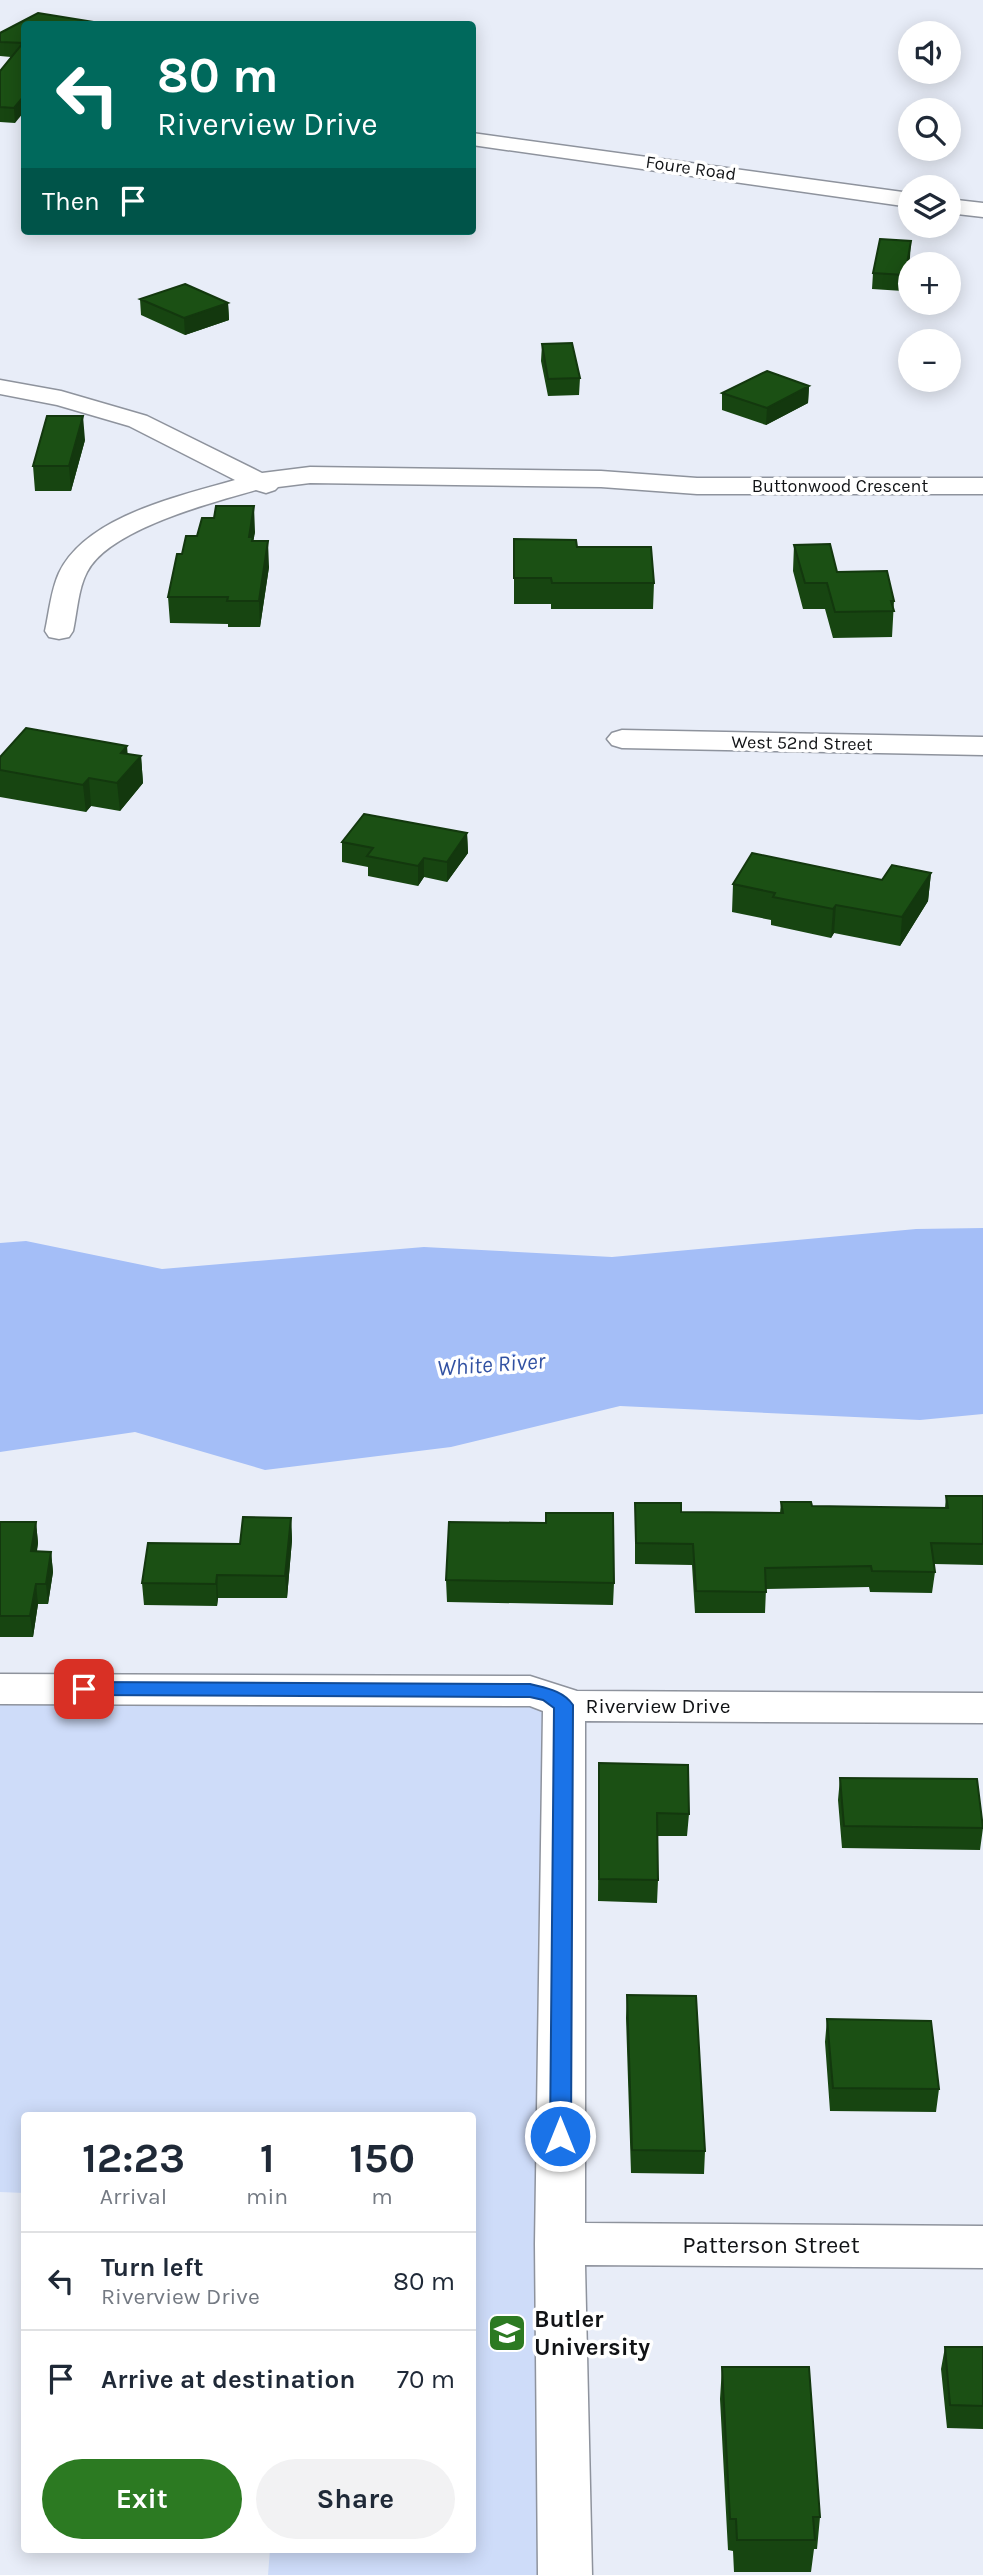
<!DOCTYPE html>
<meta charset="utf-8">
<style>
:root{--surface:#fff;--page:#f2f2f3;--text:#1f2937;--muted:#747a83;--line:#e0e1e3;--accent:#2c7a22}
body{margin:0;font-family:Karla,sans-serif;background:var(--page);color:var(--text);height:100vh;display:flex;flex-direction:column;font-size:26px;white-space:nowrap}
*{box-sizing:border-box;margin:0}
p{font-size:23px;color:var(--muted)}
.icon{flex:none;width:38px;height:38px;fill:none;stroke:currentColor;stroke-width:2;stroke-linecap:round;stroke-linejoin:round}
.map{position:relative;flex:1;overflow:hidden}
.details{position:absolute;left:21px;top:2112px;width:455px;height:441px;display:flex;flex-direction:column;background:var(--surface);border-radius:7px;box-shadow:0 4px 18px #0003}
.details>*{flex:none}
.guide{position:absolute;left:21px;top:21px;width:455px;height:214px;border-radius:7px;box-shadow:0 4px 18px #0003;background:#00695c;color:#fff;overflow:hidden}
.fabs{position:absolute;left:898px;top:21px;display:grid;gap:14px}
.fabs a{display:grid;place-items:center;width:63px;height:63px;border-radius:50%;background:var(--surface);box-shadow:0 4px 18px #0003;font-size:35px}
.pin{position:absolute;display:grid;place-items:center;width:60px;height:60px;color:#fff;margin:-30px;border-radius:14px;box-shadow:0 4px 10px #0006}
.me{position:absolute;width:77px;margin:-38px;rotate:0deg;stroke-linejoin:round;filter:drop-shadow(0 0 5px #0008)}
.turn{display:flex;align-items:center;gap:24px;height:147px;padding:0 21px;font-size:32px}
.turn .icon{width:91px;height:91px;stroke-width:2.5}
.turn b{display:block;font-size:49px;line-height:60px}
.then{display:flex;align-items:center;height:66px;padding:0 21px;background:#0003;gap:14px;font-size:26px}
.eta{display:flex;justify-content:space-evenly;align-items:center;height:119px;text-align:center}
.eta b{font-size:42px;font-weight:700;line-height:49px}
.action{display:flex;gap:14px;margin-top:auto;padding:14px 21px}
.action a{flex:1;height:80px;border-radius:42px;background:var(--accent);color:#fff;font-size:28px;font-weight:700;line-height:80px;text-align:center}
.action a+a{background:var(--page);color:var(--text)}
ul{padding:0;list-style:none}
li{display:flex;align-items:center;gap:21px;height:98px;padding:0 21px;border-top:2px solid var(--line)}
li div{flex:1}
li b{display:block;font-size:26px}
li em{font-style:normal}
.map>svg:first-child{display:block}
.green{fill:#cedcf9}
.water{fill:#a4bef7}
.lines{fill:none;stroke-linecap:round;stroke-linejoin:round}
.minor-casing{stroke:#8e939d;stroke-width:3}
.minor{fill:#fff;fill-rule:evenodd}
.wall{fill:#174511}
.shaded-wall{fill:#13380e}
.building{fill:#1b5014;stroke:#13380e;stroke-width:2}
.route{fill:#1a73e8;stroke:#114b97;stroke-width:2}
.labels{text-anchor:middle;stroke-width:7;stroke-linejoin:round;paint-order:stroke}
.far-street-label{font-size:18px;fill:#111316;stroke:#fff}
.street-label{font-size:21px;fill:#111316;stroke:#fff}
.water-label{font-size:23px;font-style:italic;fill:#3151a2;stroke:#fff}
.near-street-label{font-size:24px;fill:#111316;stroke:#fff}
.near-poi-label{font-size:24px;font-weight:bold;fill:#111316;stroke:#fff;text-anchor:start}
</style>
<div class="map">
<svg width="983" height="2575" viewBox="0 0 983 2575">
<rect width="100%" height="100%" fill="#e8edf8"/>
<path class="green" d="M 0,1698 L 552,1705 L 537,2575 L 268,2575 L 270,2550 L 472,2550 L 472,2116 L 24,2116 L 24,2193 L 0,2192 Z"/>
<path class="water" d="M 983,1228 L 983,1414 L 920,1420 L 620,1406 L 451,1447 L 265,1470 L 135,1432 L 0,1452 L 0,1243 L 26,1241 L 162,1269 L 424,1247 L 612,1257 L 916,1229 Z"/>
<g class="lines">
<defs>
<path id="minor" d="M 472,133 L 910,193 L 910,207 L 472,145 Z
M 948,199 L 983,203 L 983,217 L 948,213 Z
M 0,380 L 61,391 L 147,416 L 262,473 L 310,467 L 601,471 L 697,478 L 983,478 L 983,494 L 697,494 L 601,487 L 310,483 L 278,487 L 275,490 L 266,493 L 256,490 C 211,503 109,529 87,572 C 78,589 77,613 73,631 L 69,637 L 59,639 L 49,637 L 45,631 C 49,613 51,590 59,573 C 86,516 180,496 235,480 L 129,426 L 57,405 L 0,394 Z
M 622,730 L 983,737 L 983,755 L 622,748 L 612,745 L 607,739 L 612,733 Z
M 0,1674 L 530,1676 L 577,1691 L 983,1693 L 983,1723 L 585,1721 L 585,2223 L 983,2226 L 983,2268 L 585,2265 L 592,2575 L 538,2575 L 535,2244 L 543,1711 L 530,1706 L 0,1704 Z"/>
</defs>
<use href="#minor" class="minor-casing"/>
<use href="#minor" class="minor"/>
</g>
<path class="wall" d="M 24,24 L 15,123 L 0,122 L 0,71 L 11,57 L 0,56 L 0,33 Z
M 910,257 L 903,291 L 872,289 L 873,273 Z
M 140,299 L 228,303 L 229,320 L 185,335 L 141,315 Z
M 542,344 L 580,378 L 579,395 L 548,396 L 541,361 Z
M 809,386 L 808,403 L 766,425 L 722,410 L 722,393 Z
M 85,440 L 71,491 L 35,491 L 33,466 Z
M 255,532 L 253,541 L 269,567 L 260,627 L 228,627 L 228,624 L 170,623 L 168,597 L 182,554 Z
M 514,539 L 577,547 L 654,583 L 653,609 L 551,609 L 551,604 L 514,604 Z
M 794,545 L 837,572 L 894,601 L 892,637 L 833,638 L 825,609 L 803,609 L 793,571 Z
M 127,754 L 141,756 L 143,783 L 120,811 L 91,806 L 86,812 L 0,797 L 0,757 Z
M 467,833 L 468,853 L 447,882 L 424,877 L 418,886 L 368,876 L 368,867 L 342,862 L 342,842 Z
M 931,873 L 928,901 L 900,946 L 834,933 L 831,938 L 771,925 L 771,920 L 732,912 L 733,884 L 882,880 Z
M 946,1496 L 983,1496 L 983,1565 L 934,1564 L 935,1572 L 932,1593 L 870,1592 L 869,1587 L 766,1589 L 765,1613 L 695,1613 L 692,1565 L 635,1564 L 635,1503 L 681,1512 L 780,1513 L 781,1502 L 812,1506 L 945,1508 Z
M 291,1518 L 292,1540 L 287,1598 L 218,1598 L 217,1606 L 144,1605 L 142,1583 L 240,1544 Z
M 0,1522 L 36,1522 L 38,1543 L 37,1551 L 51,1552 L 53,1572 L 48,1604 L 38,1604 L 33,1637 L 0,1637 Z
M 446,1580 L 614,1583 L 613,1605 L 447,1602 Z
M 599,1763 L 689,1814 L 687,1836 L 657,1836 L 658,1880 L 657,1903 L 598,1901 Z
M 840,1778 L 983,1828 L 980,1850 L 842,1848 L 838,1800 Z
M 627,1995 L 705,2151 L 704,2174 L 631,2173 L 626,2018 Z
M 827,2019 L 939,2089 L 936,2112 L 830,2111 L 825,2042 Z
M 945,2347 L 983,2347 L 983,2429 L 947,2428 L 941,2369 Z
M 722,2367 L 820,2517 L 817,2549 L 814,2549 L 811,2572 L 734,2572 L 733,2551 L 728,2550 L 720,2399 Z"/>
<path class="shaded-wall" d="M 24,96 L 24,112 L 15,123 L 14,108 Z
M 911,241 L 910,257 L 903,291 L 905,275 Z
M 228,303 L 229,320 L 185,335 L 184,318 Z
M 809,386 L 808,403 L 766,425 L 767,408 Z
M 83,416 L 85,440 L 71,491 L 69,466 Z
M 254,506 L 255,532 L 253,542 L 249,537 Z
M 268,541 L 269,567 L 260,627 L 259,601 Z
M 127,746 L 129,770 L 141,756 L 143,783 L 120,811 L 117,783 L 121,753 Z
M 89,778 L 91,806 L 86,812 L 83,785 Z
M 467,833 L 468,853 L 447,882 L 447,862 Z
M 424,858 L 424,877 L 418,886 L 418,866 Z
M 931,873 L 928,901 L 900,946 L 902,917 Z
M 836,905 L 834,933 L 831,938 L 833,909 Z
M 291,1518 L 292,1540 L 287,1598 L 285,1576 Z
M 36,1522 L 38,1543 L 33,1572 L 31,1551 Z
M 51,1552 L 53,1572 L 48,1604 L 46,1584 Z
M 217,1575 L 218,1598 L 217,1606 L 216,1584 Z
M 36,1584 L 38,1604 L 33,1637 L 30,1616 Z"/>
<path class="building" d="M 38,13 L 106,24 L 24,24 L 24,96 L 14,108 L 0,107 L 0,71 L 23,43 L 0,42 L 0,33 Z
M 880,239 L 911,241 L 905,275 L 873,273 Z
M 185,284 L 228,303 L 184,318 L 140,299 Z
M 572,343 L 580,378 L 548,379 L 542,344 Z
M 767,371 L 809,386 L 767,408 L 722,393 Z
M 47,416 L 83,416 L 69,466 L 33,466 Z
M 216,506 L 254,506 L 249,537 L 253,537 L 252,541 L 268,541 L 259,601 L 227,601 L 228,597 L 168,597 L 177,554 L 182,554 L 186,536 L 197,536 L 202,518 L 214,518 Z
M 514,539 L 576,540 L 577,547 L 651,547 L 654,583 L 552,583 L 551,578 L 514,578 Z
M 830,544 L 837,572 L 887,571 L 894,601 L 891,601 L 894,611 L 835,612 L 827,583 L 805,583 L 794,545 Z
M 26,728 L 127,746 L 121,753 L 141,756 L 117,783 L 89,778 L 83,785 L 0,770 L 0,757 Z
M 364,814 L 467,833 L 447,862 L 424,858 L 418,866 L 367,856 L 373,848 L 342,842 Z
M 752,853 L 882,880 L 892,865 L 931,873 L 902,917 L 836,905 L 833,909 L 773,897 L 775,893 L 733,884 Z
M 946,1496 L 983,1496 L 983,1544 L 931,1543 L 935,1572 L 872,1571 L 871,1566 L 765,1568 L 766,1592 L 696,1591 L 693,1544 L 636,1543 L 635,1503 L 681,1503 L 681,1512 L 783,1513 L 781,1502 L 811,1502 L 812,1506 L 948,1508 Z
M 546,1513 L 613,1513 L 614,1583 L 446,1580 L 449,1522 L 546,1523 Z
M 243,1517 L 291,1518 L 285,1576 L 217,1575 L 216,1584 L 142,1583 L 148,1543 L 240,1544 Z
M 0,1522 L 36,1522 L 31,1551 L 51,1552 L 46,1584 L 36,1584 L 30,1616 L 0,1616 Z
M 599,1763 L 688,1765 L 689,1814 L 657,1813 L 658,1880 L 599,1879 Z
M 840,1778 L 977,1779 L 983,1828 L 844,1826 Z
M 627,1995 L 696,1996 L 705,2151 L 632,2150 Z
M 827,2019 L 931,2021 L 939,2089 L 833,2088 Z
M 945,2347 L 983,2347 L 983,2406 L 950,2405 Z
M 722,2367 L 809,2367 L 820,2517 L 813,2517 L 815,2540 L 737,2540 L 736,2519 L 730,2519 Z"/>
<path class="route" d="M 84,1682 L 530,1684 C 545,1688 563,1690 573,1705 L 571,2136 L 568,2142 L 560,2144 L 553,2142 L 550,2136 L 554,1708 L 543,1700 L 530,1697 L 84,1695 L 77,1693 L 74,1689 L 77,1684 Z"/>
<defs>
<symbol id="university-square" viewBox="-11 -11 22 22"><rect x="-9" y="-9" width="18" height="18" rx="4" fill="#2c7a22" stroke="#fff"/><path d="M0-5L7-2L0 1L-7-2ZM-4 1L0 2.5L4 1V4Q0 6-4 4Z" fill="#fff"/></symbol>
</defs>
<g fill-rule="evenodd">
<use href="#university-square" x="485" y="2311" width="44" height="44"/>
</g>
<g class="labels">
<g class="far-street-label">
<text transform="translate(691 168) rotate(8)" y="6">Foure Road</text>
<text x="840" y="492">Buttonwood Crescent</text>
<text transform="translate(802 743) rotate(1)" y="6">West 52nd Street</text>
</g>
<g class="street-label">
<text x="658" y="1713">Riverview Drive</text>
</g>
<g class="water-label">
<text transform="translate(491 1364) rotate(-4)" y="8">White River</text>
</g>
<g class="near-street-label">
<text x="771" y="2253">Patterson Street</text>
</g>
<g class="near-poi-label">
<text x="534" y="2327">Butler<tspan x="534" dy="28">University</tspan></text>
</g>
</g>
</svg>
<div class="fabs">
<a><svg class="icon" aria-label="sound" viewBox="0 0 24 24"><path d="M4 9h4l5-4v14l-5-4H4zM17 9q2 3 0 6"/></svg></a>
<a><svg class="icon" aria-label="search" viewBox="0 0 24 24"><circle cx="10" cy="10" r="6"/><path d="M15 15l6 6"/></svg></a>
<a><svg class="icon" aria-label="layers" viewBox="0 0 24 24"><path d="M12 4l9 5-9 5-9-5zM3 14l9 5 9-5"/></svg></a>
<a>+</a>
<a>−</a>
</div>
<div class="pin" style="left:84px;top:1689px;background:#d93025"><svg class="icon" aria-label="arrive" viewBox="0 0 24 24"><path d="M6 21V4h12l-3 4 3 4H6"/></svg></div>
<svg class="me" style="left:560px;top:2136px" viewBox="-20 -20 40 40"><circle r="17" fill="#1a73e8" stroke="#fff" stroke-width="3"/><path d="M0-11L8 9 0 5-8 9z" fill="#fff"/></svg>
<div class="guide">
<div class="turn"><svg class="icon" aria-label="left" viewBox="0 0 24 24"><path d="M17 20v-9H6M10 6l-5 5 5 5"/></svg><div><b>80 m</b>Riverview Drive</div></div>
<div class="then">Then<svg class="icon" aria-label="arrive" viewBox="0 0 24 24"><path d="M6 21V4h12l-3 4 3 4H6"/></svg></div>
</div>
<section class="details">
<div class="eta">
<div><b>12:23</b><p>Arrival</p></div>
<div><b>1</b><p>min</p></div>
<div><b>150</b><p>m</p></div>
</div>
<ul>
<li><svg class="icon" aria-label="left" viewBox="0 0 24 24"><path d="M17 20v-9H6M10 6l-5 5 5 5"/></svg><div><b>Turn left</b><p>Riverview Drive</p></div><em>80 m</em></li>
<li><svg class="icon" aria-label="arrive" viewBox="0 0 24 24"><path d="M6 21V4h12l-3 4 3 4H6"/></svg><div><b>Arrive at destination</b></div><em>70 m</em></li>
</ul>
<div class="action"><a>Exit</a><a>Share</a></div>
</section>
</div>
